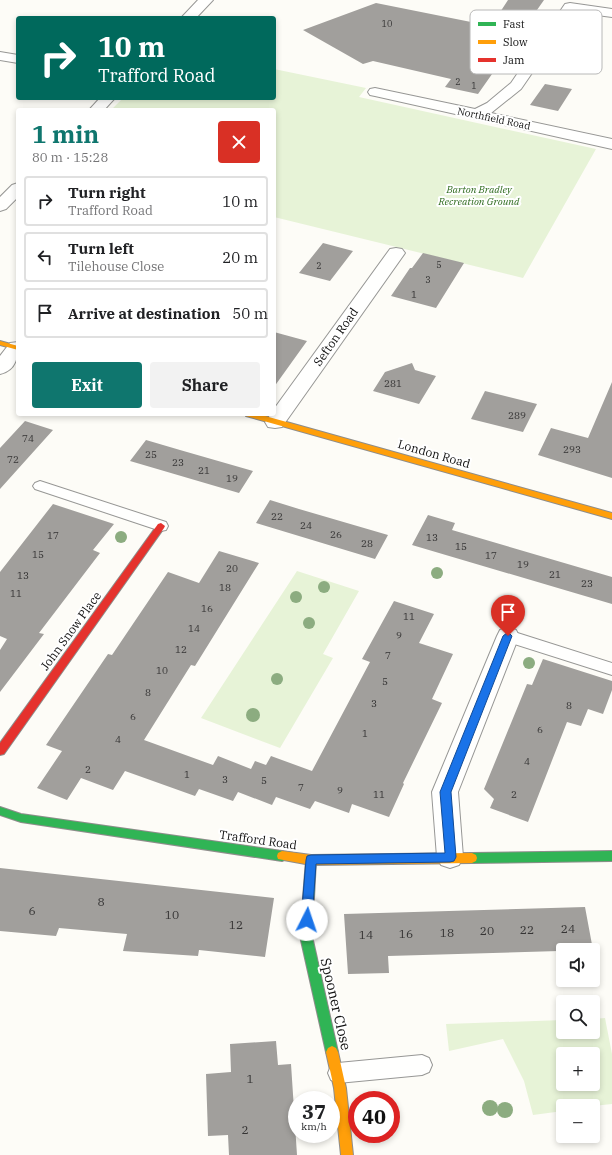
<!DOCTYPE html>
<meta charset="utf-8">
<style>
:root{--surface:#fff;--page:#f2f2f2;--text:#202124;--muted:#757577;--line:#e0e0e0;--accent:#0f766e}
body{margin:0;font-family:"IBM Plex Serif",serif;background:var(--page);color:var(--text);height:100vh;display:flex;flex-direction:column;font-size:15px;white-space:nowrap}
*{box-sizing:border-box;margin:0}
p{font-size:13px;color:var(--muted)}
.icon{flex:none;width:22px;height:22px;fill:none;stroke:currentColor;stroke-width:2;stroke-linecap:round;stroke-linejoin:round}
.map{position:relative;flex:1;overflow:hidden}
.side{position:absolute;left:16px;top:108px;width:260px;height:308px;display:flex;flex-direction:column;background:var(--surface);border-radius:4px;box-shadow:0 2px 6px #0003}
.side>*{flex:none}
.banner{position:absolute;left:16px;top:16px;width:260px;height:84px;border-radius:4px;box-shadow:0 2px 6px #0003;background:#00695c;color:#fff;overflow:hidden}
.fabs{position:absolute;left:556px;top:943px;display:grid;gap:8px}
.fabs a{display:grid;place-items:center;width:44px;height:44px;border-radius:4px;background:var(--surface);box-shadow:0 2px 6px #0003;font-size:20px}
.speed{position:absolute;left:288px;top:1091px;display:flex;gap:8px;font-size:20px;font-weight:700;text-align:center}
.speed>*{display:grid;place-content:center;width:52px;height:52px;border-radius:50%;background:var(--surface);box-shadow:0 2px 6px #0003;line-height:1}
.speed small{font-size:10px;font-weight:400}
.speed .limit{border:6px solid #d22;background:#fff;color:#111}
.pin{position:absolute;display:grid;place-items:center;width:34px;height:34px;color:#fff;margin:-41px -17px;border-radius:50% 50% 50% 0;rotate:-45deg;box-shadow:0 0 4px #0007}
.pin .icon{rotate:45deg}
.me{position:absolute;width:44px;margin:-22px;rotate:4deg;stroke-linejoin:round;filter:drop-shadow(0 0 3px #0008)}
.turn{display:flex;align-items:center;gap:14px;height:84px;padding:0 16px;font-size:18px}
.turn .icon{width:52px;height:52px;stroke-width:2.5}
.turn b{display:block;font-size:28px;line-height:34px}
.round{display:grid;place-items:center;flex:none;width:42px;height:42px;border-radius:4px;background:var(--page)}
.headline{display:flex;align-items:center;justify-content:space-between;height:68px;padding:0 16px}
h1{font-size:24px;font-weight:700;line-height:30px;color:var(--accent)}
.primary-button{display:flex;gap:8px;margin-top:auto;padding:8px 16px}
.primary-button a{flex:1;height:46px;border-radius:4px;background:var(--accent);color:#fff;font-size:16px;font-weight:700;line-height:46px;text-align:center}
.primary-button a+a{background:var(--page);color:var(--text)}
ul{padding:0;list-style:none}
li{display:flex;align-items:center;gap:12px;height:50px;margin:0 8px 6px;padding:0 8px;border:2px solid var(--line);border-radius:4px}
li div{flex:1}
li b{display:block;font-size:15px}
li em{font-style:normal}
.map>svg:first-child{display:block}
.green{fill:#e7f3d7;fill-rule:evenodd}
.building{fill:#a19f9c}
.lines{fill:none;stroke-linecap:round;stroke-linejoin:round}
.lane-casing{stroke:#979795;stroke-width:2}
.street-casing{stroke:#979795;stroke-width:2}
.fast-casing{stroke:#8e8d8b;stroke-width:2}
.slow-casing{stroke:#8e8d8b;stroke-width:2}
.jam-casing{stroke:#8e8d8b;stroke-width:2}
.lane{fill:#fffffe;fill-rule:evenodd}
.street{fill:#fffffe;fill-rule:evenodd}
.fast{fill:#30b455;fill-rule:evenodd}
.slow{fill:#ff9f0a;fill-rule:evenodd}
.jam{fill:#e5322d;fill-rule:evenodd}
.tree{fill:#8cac80}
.route{fill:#1a73e8;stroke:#114b97}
.labels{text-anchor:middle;stroke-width:4;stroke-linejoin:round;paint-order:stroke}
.far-number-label{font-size:9px;fill:#353434}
.far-street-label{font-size:10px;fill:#111;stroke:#fff}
.far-park-label{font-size:10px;font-style:italic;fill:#2f6b1f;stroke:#fff}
.number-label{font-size:10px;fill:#353434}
.street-label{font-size:12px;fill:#111;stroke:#fff}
.near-number-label{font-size:12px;fill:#353434}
.near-street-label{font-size:14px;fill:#111;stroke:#fff}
.key{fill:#fff;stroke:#b8b8b8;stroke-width:1}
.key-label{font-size:11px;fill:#111}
</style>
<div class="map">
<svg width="612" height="1155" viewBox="0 0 612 1155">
<rect width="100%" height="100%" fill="#fdfcf7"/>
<path class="green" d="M 274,69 L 366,88 L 359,97 L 596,149 L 523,278 L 274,217 L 274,110 L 111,110 L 123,98 L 274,98 Z
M 297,571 L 359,591 L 323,654 L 333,658 L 280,748 L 201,718 Z
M 605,1018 L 612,1054 L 612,1104 L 593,1106 L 563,1106 L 563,1111 L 533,1115 L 524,1081 L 503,1039 L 449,1051 L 446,1024 L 563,1020 L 563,1032 L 593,1032 L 593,1019 ZM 563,1054 L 593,1054 L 593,1084 L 563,1084 Z"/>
<path class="building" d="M 508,0 L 544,0 L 478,94 L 445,87 L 451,79 L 373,61 L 363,64 L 303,30 L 376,3 L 491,26 Z
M 545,84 L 572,89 L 558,111 L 530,105 Z
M 323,243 L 353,251 L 330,281 L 299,273 Z
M 423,253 L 464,263 L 436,308 L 391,296 L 410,268 L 412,268 Z
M 274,332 L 307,341 L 274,387 Z
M 412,363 L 415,370 L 436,376 L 419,404 L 373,391 L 385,372 Z
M 612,382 L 612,478 L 538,455 L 551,428 L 588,438 Z
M 485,391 L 537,404 L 523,432 L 471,419 Z
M 25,421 L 53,430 L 0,489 L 0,448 Z
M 146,440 L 180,450 L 253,471 L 239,493 L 130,461 Z
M 270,500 L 299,509 L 388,535 L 375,559 L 256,523 Z
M 53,504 L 114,524 L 93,550 L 100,553 L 39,633 L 44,634 L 0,692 L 0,650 L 7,639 L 0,636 L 0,572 Z
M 428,515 L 455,523 L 452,530 L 612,577 L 612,604 L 412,545 Z
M 219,551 L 259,563 L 195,666 L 191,665 L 144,740 L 213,765 L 218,756 L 251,769 L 255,761 L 266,765 L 271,756 L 312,771 L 370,662 L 362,659 L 394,601 L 434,614 L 419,643 L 453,654 L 432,699 L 442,703 L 403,783 L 404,784 L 389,817 L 352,804 L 349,813 L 315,801 L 310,809 L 276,797 L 272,805 L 238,792 L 233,801 L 199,789 L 195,796 L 125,771 L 113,790 L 81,778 L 67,800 L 37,788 L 62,751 L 46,745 L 108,654 L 112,655 L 168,572 L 199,583 Z
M 543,659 L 612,681 L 612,690 L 603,714 L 588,709 L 581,726 L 567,722 L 528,822 L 490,808 L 494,799 L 484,789 L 527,684 L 532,685 Z
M 0,868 L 274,898 L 265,957 L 199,950 L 198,956 L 123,951 L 127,934 L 59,928 L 56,936 L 0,931 Z
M 585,907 L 593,950 L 388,956 L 389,973 L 348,974 L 344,914 Z
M 276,1041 L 278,1065 L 291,1064 L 297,1155 L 229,1155 L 228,1135 L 208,1136 L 206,1074 L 231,1072 L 230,1044 Z"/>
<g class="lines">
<defs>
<path id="lane" d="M 40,481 L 166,522 L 168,526 L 166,530 L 161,531 L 35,489 L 33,486 L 35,483 Z
M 508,630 L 612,663 L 612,675 L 502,640 L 500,636 L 502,632 Z
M 422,1055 L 429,1058 L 432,1065 L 429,1072 L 422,1075 L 338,1083 L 331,1080 L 328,1073 L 331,1066 L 338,1063 Z"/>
<path id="street" d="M 198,0 L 213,0 L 196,18 L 181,18 Z
M 570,3 L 612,9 L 612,17 L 574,12 L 521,89 L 491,113 L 612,139 L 612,149 L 375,96 L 370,95 L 368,92 L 370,89 L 375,88 L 475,109 L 487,103 L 511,83 L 565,4 Z
M 0,52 L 18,55 L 18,63 L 0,60 Z
M 100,98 L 115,98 L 104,110 L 89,110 Z
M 18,183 L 18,197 L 6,209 L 0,211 L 0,197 L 12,185 Z
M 396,248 L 402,249 L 405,253 L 282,427 L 275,428 L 268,427 L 265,422 L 271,414 L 274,414 L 274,409 L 390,249 Z
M 18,342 C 18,356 17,370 0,374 L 0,356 L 10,343 Z
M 508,627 L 516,630 L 519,636 L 458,792 L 463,857 L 459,865 L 450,868 L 441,865 L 437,857 L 432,792 L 497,636 L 500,630 Z"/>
<path id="fast" d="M 0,807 L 21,814 L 282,851 L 286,853 L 287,856 L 286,859 L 282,861 L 21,822 L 0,815 Z
M 612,851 L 612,861 L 472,863 L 468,861 L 467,858 L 468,855 L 472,853 Z
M 311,855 L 315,857 L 316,860 L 312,936 L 338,1052 L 336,1056 L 332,1058 L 328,1056 L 326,1052 L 300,936 L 306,860 L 307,857 Z"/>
<path id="slow" d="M 0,341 L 18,346 L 18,350 L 0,345 Z
M 245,414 L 258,414 L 612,513 L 612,519 L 246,416 Z
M 282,851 L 311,855 L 472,853 L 476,855 L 477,858 L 476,861 L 472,863 L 311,865 L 278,859 L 277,856 L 278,853 Z
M 332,1046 L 336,1048 L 338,1052 L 346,1088 L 353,1155 L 341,1155 L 334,1088 L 326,1052 L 328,1048 Z"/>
<path id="jam" d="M 161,523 L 165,526 L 164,528 L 4,754 L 0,755 L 0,743 L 158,524 Z"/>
</defs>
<use href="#lane" class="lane-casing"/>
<use href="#street" class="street-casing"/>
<use href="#fast" class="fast-casing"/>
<use href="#slow" class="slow-casing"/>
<use href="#jam" class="jam-casing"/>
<use href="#lane" class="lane"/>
<use href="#street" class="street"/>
<use href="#fast" class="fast"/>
<use href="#slow" class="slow"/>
<use href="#jam" class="jam"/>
</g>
<g class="tree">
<circle cx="121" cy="537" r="6"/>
<circle cx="437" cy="573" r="6"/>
<circle cx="324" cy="587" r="6"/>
<circle cx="296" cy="597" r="6"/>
<circle cx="309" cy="623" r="6"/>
<circle cx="529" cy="663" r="6"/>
<circle cx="277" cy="679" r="6"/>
<circle cx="253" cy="715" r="7"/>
<circle cx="490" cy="1108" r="8"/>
<circle cx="505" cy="1110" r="8"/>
</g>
<path class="route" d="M 508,632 L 512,636 L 451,792 L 456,857 L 454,861 L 450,862 L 316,864 L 312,920 L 311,924 L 307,925 L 303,924 L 301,920 L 306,860 L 307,856 L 311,855 L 445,853 L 440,792 L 503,636 Z"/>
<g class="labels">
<g class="far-number-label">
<text x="387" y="27">10</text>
<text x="458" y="85">2</text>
<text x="474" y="89">1</text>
<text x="439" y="268">5</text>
<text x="319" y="269">2</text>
<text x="428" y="283">3</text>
</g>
<g class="far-street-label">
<text transform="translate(494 118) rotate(12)" y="4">Northfield Road</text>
</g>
<g class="far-park-label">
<text x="479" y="193">Barton Bradley<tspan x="479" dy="12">Recreation Ground</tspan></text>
</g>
<g class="number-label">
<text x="414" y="298">1</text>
<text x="393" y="387">281</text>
<text x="517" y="419">289</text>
<text x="28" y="442">74</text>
<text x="572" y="453">293</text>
<text x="151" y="458">25</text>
<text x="13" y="463">72</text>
<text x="178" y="466">23</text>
<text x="204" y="474">21</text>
<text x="232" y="482">19</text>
<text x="277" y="520">22</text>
<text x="306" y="529">24</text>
<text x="336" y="538">26</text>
<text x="53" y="539">17</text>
<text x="432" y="541">13</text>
<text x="367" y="547">28</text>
<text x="461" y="550">15</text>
<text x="38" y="558">15</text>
<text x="491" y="559">17</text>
<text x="523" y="568">19</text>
<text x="232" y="572">20</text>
<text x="555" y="578">21</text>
<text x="23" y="579">13</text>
<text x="587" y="587">23</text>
<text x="225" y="591">18</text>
<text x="16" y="597">11</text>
<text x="207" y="612">16</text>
<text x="409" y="620">11</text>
<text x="194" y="632">14</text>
<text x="399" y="639">9</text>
<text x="181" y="653">12</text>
<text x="388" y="659">7</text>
<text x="162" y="674">10</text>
<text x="385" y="685">5</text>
<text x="148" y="696">8</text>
<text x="374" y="707">3</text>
<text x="569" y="709">8</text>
<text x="133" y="720">6</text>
<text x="540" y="733">6</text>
<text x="365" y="737">1</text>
<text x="118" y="743">4</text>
<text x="527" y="765">4</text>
<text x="88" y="773">2</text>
<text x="187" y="778">1</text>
<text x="225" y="783">3</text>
<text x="264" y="784">5</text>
<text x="301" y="791">7</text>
<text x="340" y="794">9</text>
<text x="379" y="798">11</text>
<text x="514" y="798">2</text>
</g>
<g class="street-label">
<text transform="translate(336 337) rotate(-55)" y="4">Sefton Road</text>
<text transform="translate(434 454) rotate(16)" y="4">London Road</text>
<text transform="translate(71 631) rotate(-54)" y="4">John Snow Place</text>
<text transform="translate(258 840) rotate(8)" y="4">Trafford Road</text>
</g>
<g class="near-number-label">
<text x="101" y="906">8</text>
<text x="32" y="915">6</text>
<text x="172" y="919">10</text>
<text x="236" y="929">12</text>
<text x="568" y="933">24</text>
<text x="527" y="934">22</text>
<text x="487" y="935">20</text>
<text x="447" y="937">18</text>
<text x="406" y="938">16</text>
<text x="366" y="939">14</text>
<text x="250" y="1083">1</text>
<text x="245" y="1134">2</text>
</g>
<g class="near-street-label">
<text transform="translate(336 1004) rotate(77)" y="5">Spooner Close</text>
</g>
</g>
<rect x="470" y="10" width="132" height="64" rx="6" class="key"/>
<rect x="478" y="22" width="18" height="4" fill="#30b455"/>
<rect x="478" y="40" width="18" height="4" fill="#ff9f0a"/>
<rect x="478" y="58" width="18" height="4" fill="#e5322d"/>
<g class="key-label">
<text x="503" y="28">Fast</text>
<text x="503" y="46">Slow</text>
<text x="503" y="64">Jam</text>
</g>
</svg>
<div class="fabs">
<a><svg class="icon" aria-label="sound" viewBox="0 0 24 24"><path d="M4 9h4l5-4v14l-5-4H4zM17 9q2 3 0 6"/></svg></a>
<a><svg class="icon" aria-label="search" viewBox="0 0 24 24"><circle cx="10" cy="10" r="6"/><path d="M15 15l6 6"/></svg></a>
<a>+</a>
<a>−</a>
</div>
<div class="speed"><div>37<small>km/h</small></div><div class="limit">40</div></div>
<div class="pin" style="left:508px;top:636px;background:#d93025"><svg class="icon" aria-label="arrive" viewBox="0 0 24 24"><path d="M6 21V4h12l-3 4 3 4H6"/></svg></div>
<svg class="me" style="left:307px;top:920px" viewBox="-20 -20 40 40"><circle r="19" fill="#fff"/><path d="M0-13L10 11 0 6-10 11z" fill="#1a73e8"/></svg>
<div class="banner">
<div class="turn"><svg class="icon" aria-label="right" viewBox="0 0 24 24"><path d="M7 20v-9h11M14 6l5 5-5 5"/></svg><div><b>10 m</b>Trafford Road</div></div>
</div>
<section class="side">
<div class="headline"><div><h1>1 min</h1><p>80 m · 15:28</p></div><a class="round" style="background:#d93025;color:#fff"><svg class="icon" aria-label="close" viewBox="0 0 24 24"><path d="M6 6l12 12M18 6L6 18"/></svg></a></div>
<ul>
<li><svg class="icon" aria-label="right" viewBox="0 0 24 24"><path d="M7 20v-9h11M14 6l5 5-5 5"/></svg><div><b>Turn right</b><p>Trafford Road</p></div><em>10 m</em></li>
<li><svg class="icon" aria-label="left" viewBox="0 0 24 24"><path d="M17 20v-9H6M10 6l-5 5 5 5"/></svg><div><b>Turn left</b><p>Tilehouse Close</p></div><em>20 m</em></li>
<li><svg class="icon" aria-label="arrive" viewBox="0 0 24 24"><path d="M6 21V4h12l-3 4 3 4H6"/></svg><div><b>Arrive at destination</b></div><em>50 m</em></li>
</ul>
<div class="primary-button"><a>Exit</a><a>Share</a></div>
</section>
</div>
